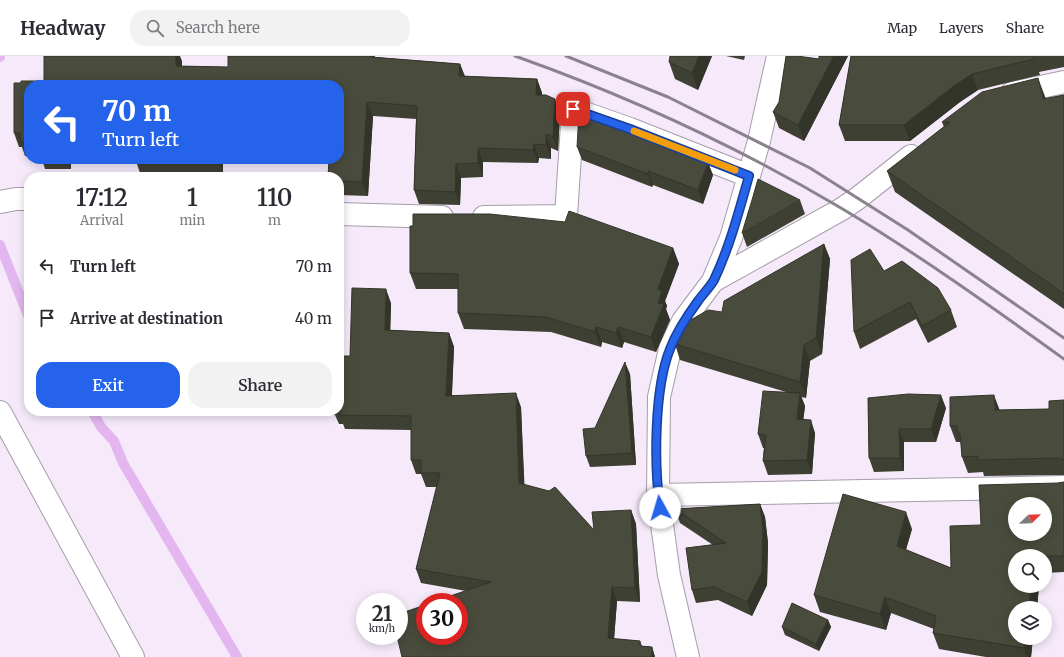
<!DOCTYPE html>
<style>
:root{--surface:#fff;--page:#f2f2f3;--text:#2b2b33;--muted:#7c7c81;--line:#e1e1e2;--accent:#2563eb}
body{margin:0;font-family:Merriweather,serif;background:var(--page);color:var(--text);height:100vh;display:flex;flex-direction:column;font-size:15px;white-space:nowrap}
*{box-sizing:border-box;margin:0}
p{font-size:13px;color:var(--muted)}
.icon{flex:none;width:22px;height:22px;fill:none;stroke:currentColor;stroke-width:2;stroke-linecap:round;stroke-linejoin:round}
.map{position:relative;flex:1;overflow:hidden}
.drawer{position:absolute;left:24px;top:116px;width:320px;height:244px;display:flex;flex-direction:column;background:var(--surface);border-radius:16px;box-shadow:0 2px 10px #0003}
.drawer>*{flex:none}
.top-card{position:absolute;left:24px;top:24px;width:320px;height:84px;border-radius:16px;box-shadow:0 2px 10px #0003;background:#2563eb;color:#fff;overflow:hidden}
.needle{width:26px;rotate:67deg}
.fabs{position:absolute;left:1008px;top:441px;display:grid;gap:8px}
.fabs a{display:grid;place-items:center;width:44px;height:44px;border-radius:50%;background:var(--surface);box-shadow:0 2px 10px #0003;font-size:20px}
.speed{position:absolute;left:356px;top:537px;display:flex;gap:8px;font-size:20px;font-weight:700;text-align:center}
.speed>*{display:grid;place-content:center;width:52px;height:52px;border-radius:50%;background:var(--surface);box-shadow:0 2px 10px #0003;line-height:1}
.speed small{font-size:10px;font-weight:400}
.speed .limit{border:6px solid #d22;background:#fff;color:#111}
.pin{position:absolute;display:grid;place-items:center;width:34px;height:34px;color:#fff;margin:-17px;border-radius:8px;box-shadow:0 2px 6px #0006}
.me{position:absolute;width:44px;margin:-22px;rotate:354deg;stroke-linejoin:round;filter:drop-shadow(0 0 3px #0008)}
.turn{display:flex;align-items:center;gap:14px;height:84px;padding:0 12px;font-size:18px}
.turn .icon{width:52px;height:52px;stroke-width:2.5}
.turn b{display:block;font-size:28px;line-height:34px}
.eta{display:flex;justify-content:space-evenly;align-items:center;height:68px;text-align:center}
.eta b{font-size:24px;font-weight:600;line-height:28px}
.primary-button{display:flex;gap:8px;margin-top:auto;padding:8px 12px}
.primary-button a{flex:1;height:46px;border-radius:16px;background:var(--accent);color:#fff;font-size:16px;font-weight:600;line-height:46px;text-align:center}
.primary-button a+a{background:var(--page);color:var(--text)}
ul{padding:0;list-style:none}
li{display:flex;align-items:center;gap:12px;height:52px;padding:0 12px}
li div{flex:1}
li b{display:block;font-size:15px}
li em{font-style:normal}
header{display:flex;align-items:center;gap:24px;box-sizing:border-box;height:56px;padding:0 20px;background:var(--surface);border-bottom:1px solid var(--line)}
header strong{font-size:19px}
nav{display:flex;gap:22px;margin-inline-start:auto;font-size:14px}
.search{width:280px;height:36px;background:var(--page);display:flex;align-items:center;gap:10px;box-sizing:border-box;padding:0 14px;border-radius:16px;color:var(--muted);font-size:15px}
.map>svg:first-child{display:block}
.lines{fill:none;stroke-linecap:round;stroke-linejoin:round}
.stream{stroke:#e3b6f0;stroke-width:10}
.minor-casing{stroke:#a79cab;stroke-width:24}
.minor{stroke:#fff;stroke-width:22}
.rail{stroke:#8b828d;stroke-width:3}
.wall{fill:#3f4034}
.shaded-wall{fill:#33342a}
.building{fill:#494b3c;stroke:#33342a;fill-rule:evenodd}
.route-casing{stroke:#184099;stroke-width:10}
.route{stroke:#2563eb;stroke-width:7}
.slow{stroke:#f59e0b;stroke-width:7}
</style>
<header>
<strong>Headway</strong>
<div class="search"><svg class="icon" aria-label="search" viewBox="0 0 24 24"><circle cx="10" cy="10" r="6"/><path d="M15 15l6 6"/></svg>Search here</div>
<nav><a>Map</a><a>Layers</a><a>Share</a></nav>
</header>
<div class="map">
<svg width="1064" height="601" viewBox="0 0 1064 601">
<rect width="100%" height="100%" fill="#f6eafa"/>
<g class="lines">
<path class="stream" d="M 0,1 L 0,0
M 0,189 L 29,262
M 92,355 L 101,371 L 114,385 L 123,407 L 237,601"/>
<defs>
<path id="minor" d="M 1012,37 L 1064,26
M 0,146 L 16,143 L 29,143
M 339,158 L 442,161
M 484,161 L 566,160 L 573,53 L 630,73 L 749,120
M 713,225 L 842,153 L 858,142 L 911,100
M 0,356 L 133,601
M 658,439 L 659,341 L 670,293 L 683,265 L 713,225 L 731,182 L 759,85 L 778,0
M 688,601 L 669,519 L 658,439 L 1064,431"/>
</defs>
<use href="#minor" class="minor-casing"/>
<use href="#minor" class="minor"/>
<path class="rail" d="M 515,0 C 628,40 738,91 841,152 C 918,198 992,251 1064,303
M 566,0 L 668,41 L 810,112 L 908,174 L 1064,282"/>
</g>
<path class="wall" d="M 228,0 L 375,0 L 375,1 L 460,8 L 465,20 L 537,23 L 542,37 L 542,39 L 560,57 L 558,95 L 551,92 L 551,103 L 539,102 L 538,107 L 483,106 L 483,121 L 461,122 L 460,149 L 419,148 L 414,134 L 416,63 L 373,60 L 368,140 L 339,139 L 339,29 L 29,29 L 29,100 L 25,100 L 22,91 L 19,91 L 14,77 L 21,27 L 44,25 L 182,5 L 182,10 L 228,11 Z
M 712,0 L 698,34 L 675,23 L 669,6 Z
M 726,0 L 745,0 L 744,4 Z
M 819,0 L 848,0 L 804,85 L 779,72 L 773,56 L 819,3 Z
M 851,0 L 1064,0 L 1064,11 L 1039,16 L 1040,19 L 978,34 L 960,46 L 910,85 L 845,85 L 839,69 Z
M 1064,39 L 1064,253 L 895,136 L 887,115 L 944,71 L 942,66 Z
M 577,91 L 713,119 L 703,148 L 653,129 L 652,131 L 582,104 Z
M 42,103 L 223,103 L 223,117 L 140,117 L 137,108 L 71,105 L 71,113 L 45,113 Z
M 800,144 L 805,158 L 747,191 L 742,177 Z
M 824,188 L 830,203 L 822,298 L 810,305 L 806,342 L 801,341 L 805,350 L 803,363 L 815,377 L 812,418 L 768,419 L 763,405 L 764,392 L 763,392 L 758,378 L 786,336 L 680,304 L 675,288 Z
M 673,192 L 679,208 L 665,245 L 667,250 L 666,253 L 670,264 L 656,296 L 624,286 L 622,292 L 602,286 L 601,291 L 551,276 L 464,273 L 458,257 L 458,233 L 416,233 L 410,217 Z
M 884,215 L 951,254 L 957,271 L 928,287 L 916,263 L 860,293 L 854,276 Z
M 391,247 L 390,274 L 449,277 L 454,291 L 452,339 L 521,351 L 524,429 L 594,474 L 631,454 L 636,468 L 640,546 L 617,545 L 614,583 L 640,585 L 642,590 L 652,591 L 655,601 L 402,601 L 466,535 L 421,527 L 416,513 L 437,431 L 426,431 L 421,418 L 416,418 L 411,404 L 411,374 L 345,373 L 343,368 L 339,368 L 335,359 L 290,358 L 289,355 L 339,355 L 339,304 L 341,304 L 350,300 Z
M 630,318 L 636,409 L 590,411 L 586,400 Z
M 868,342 L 946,352 L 936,386 L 904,386 L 904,415 L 874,416 L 869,402 Z
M 1064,344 L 1064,419 L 984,420 L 983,416 L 968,417 L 962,401 L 961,386 L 956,386 L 950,370 L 1000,354 L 1049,353 Z
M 1064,426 L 1064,516 L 1045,517 L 1045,500 L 1015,500 L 1015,530 L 1039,530 L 1037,552 L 1015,552 L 1015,582 L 1033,582 L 1031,601 L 986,601 L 939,593 L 933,577 L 934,573 L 891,557 L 886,574 L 820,556 L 814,539 L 912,473 L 906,494 L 951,512 L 981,469 L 1058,427 Z
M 760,448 L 765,461 L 768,487 L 767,529 L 752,560 L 718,544 L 696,547 L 692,534 L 713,489 L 680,467 L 675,453 Z
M 828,564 L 831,571 L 819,595 L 785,579 L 782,571 Z"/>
<path class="shaded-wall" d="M 176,0 L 180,0 L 182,5 L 181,23 L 176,10 Z
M 699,0 L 712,0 L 698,34 L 692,17 Z
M 834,0 L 848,0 L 804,85 L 798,69 Z
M 460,8 L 465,22 L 459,20 Z
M 972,18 L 978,34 L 960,46 L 910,85 L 904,69 L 954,30 Z
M 1038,22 L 1046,43 L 1043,43 Z
M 537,23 L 542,37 L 541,53 L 536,39 Z
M 555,43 L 560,57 L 558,95 L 553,81 Z
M 367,46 L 373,60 L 368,140 L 362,126 Z
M 546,78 L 551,92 L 551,103 L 546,89 Z
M 534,88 L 539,102 L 538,107 L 533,94 Z
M 478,92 L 483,106 L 483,121 L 478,107 Z
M 67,103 L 70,103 L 71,105 L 71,113 Z
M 218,103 L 223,103 L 223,117 Z
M 708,106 L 713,119 L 703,148 L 698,134 Z
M 456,108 L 461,122 L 460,149 L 455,136 Z
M 648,115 L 653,129 L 652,131 L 648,118 Z
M 824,188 L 830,203 L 822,298 L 816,282 Z
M 673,192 L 679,208 L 665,245 L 667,250 L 666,253 L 670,264 L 656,296 L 651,281 L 658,247 L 658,233 Z
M 386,233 L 391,247 L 390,288 L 385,274 Z
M 596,271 L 602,286 L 601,291 L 595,276 Z
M 618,271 L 624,286 L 622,292 L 616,277 Z
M 449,277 L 454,291 L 451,354 L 446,340 Z
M 804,289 L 810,305 L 806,342 L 800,326 Z
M 625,306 L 630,318 L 636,409 L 632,397 Z
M 516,337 L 521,351 L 525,441 L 519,427 Z
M 800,337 L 805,350 L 802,376 L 797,363 Z
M 941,339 L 946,352 L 936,386 L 931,373 Z
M 994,339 L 1000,355 L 995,354 Z
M 811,364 L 815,377 L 812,418 L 807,404 Z
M 899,373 L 904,386 L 904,415 L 900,402 Z
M 760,448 L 765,461 L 768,487 L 767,529 L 752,560 L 747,546 Z
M 631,454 L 636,468 L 640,546 L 635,532 Z
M 906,456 L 912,473 L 902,506 L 897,490 Z
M 1031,530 L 1039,530 L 1037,552 L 1029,552 Z
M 612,531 L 617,545 L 613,596 L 608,582 Z
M 885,541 L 891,557 L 886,574 L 880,558 Z
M 828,564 L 831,571 L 819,595 L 816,588 Z
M 1025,582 L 1033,582 L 1031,601 L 1027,601 L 1024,592 Z
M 652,591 L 655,601 L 652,601 Z"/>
<path class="building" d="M 44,0 L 176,0 L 176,10 L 228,11 L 228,0 L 370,0 L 370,1 L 460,8 L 459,20 L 537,23 L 536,39 L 546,39 L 555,43 L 553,81 L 546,78 L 546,89 L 534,88 L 533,94 L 478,92 L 478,107 L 456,108 L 455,136 L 414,134 L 417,50 L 367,46 L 362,126 L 339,125 L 339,121 L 328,121 L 329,103 L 339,103 L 339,29 L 29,29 L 29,86 L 20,86 L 20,77 L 14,77 L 14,27 L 21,27 L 21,25 L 44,25 Z
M 670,0 L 699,0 L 692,17 L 669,6 Z
M 786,0 L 797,0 L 819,3 L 819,0 L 834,0 L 798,69 L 773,56 L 779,46 Z
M 851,0 L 1034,0 L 1033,0 L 1034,3 L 972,18 L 954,30 L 904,69 L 839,69 Z
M 1038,22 L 1043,43 L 1064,39 L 1064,238 L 1053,230 L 887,115 L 950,66 L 942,66 L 982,36 Z
M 579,57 L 708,106 L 698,134 L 648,115 L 648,118 L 577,91 Z
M 758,123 L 800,144 L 742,177 L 752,144 Z
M 569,155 L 673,192 L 658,233 L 662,235 L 658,247 L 664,248 L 651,281 L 618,271 L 616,277 L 596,271 L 595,276 L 546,261 L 458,257 L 458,218 L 410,217 L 410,170 L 413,170 L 413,158 L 490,158 L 565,166 Z
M 29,180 L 29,186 L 27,182 Z
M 824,188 L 816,282 L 804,289 L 800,326 L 675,288 L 682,269 L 708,254 L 722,256 L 724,245 Z
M 870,193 L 884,215 L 902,205 L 938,232 L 951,254 L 922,270 L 910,246 L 854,276 L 851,204 Z
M 352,232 L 386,233 L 385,274 L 449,277 L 446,340 L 516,337 L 519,427 L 549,435 L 555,431 L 594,474 L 592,456 L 631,454 L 635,532 L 612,531 L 608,582 L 640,585 L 640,590 L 652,591 L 652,601 L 402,601 L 397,580 L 399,580 L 399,573 L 401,572 L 399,566 L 399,558 L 425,549 L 425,580 L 459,580 L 459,546 L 433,546 L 491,526 L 416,513 L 440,417 L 421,417 L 421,404 L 411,404 L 411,360 L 340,359 L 340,354 L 339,354 L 339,304 L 341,304 L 341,300 L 350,300 Z
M 625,306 L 632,397 L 586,400 L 583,373 L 595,372 Z
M 763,335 L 800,337 L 797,363 L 811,364 L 807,404 L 763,405 L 766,379 L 758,378 Z
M 908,338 L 941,339 L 931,373 L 899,373 L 900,402 L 869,402 L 868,342 Z
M 994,339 L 995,354 L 1049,353 L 1049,345 L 1064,344 L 1064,404 L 1058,402 L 978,404 L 978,400 L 962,401 L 960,377 L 958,377 L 957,370 L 950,370 L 950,341 Z
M 1064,426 L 1064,500 L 1015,500 L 1015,530 L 1031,530 L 1029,552 L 1015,552 L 1015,582 L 1025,582 L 1024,592 L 933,577 L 936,560 L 885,541 L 880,558 L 814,539 L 843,438 L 906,456 L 897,490 L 951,512 L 950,470 L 981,469 L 979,429 L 1058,427 ZM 1015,448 L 1045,448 L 1045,478 L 1015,478 Z
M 760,448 L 763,473 L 762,516 L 747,546 L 714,531 L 692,534 L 686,492 L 726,487 L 675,453 Z
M 792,547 L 828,564 L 816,588 L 782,571 Z"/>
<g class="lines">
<defs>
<path id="route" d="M 573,53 L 630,73 L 749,120 C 739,155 730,190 714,224 C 710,231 703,238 698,245 C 687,260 677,275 670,293 C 654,333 654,409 660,452"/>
</defs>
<use href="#route" class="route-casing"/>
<use href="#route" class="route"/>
<path class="slow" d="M 634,75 L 735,114"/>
</g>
</svg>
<div class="fabs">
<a><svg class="needle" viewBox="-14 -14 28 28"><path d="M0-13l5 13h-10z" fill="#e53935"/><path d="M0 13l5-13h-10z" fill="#7c7c81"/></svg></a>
<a><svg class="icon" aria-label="search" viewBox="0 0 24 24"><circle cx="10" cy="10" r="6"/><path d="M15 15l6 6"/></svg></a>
<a><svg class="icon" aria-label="layers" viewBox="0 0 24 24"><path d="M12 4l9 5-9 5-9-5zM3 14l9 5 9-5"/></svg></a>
</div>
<div class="speed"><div>21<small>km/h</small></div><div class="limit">30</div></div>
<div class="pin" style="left:573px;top:53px;background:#d93025"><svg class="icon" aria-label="arrive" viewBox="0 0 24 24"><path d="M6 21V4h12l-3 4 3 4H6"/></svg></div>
<svg class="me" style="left:660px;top:452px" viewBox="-20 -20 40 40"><circle r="19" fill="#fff"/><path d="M0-13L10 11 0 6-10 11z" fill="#2563eb"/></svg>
<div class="top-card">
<div class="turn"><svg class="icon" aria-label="left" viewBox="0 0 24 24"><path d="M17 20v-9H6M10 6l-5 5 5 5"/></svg><div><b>70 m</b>Turn left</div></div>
</div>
<section class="drawer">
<div class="eta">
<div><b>17:12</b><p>Arrival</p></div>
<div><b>1</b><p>min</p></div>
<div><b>110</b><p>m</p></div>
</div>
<ul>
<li><svg class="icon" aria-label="left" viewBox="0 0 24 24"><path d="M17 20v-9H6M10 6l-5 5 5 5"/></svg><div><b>Turn left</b></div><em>70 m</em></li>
<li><svg class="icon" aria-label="arrive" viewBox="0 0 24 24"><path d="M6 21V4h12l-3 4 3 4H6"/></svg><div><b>Arrive at destination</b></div><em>40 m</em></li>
</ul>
<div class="primary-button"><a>Exit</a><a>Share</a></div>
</section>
</div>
